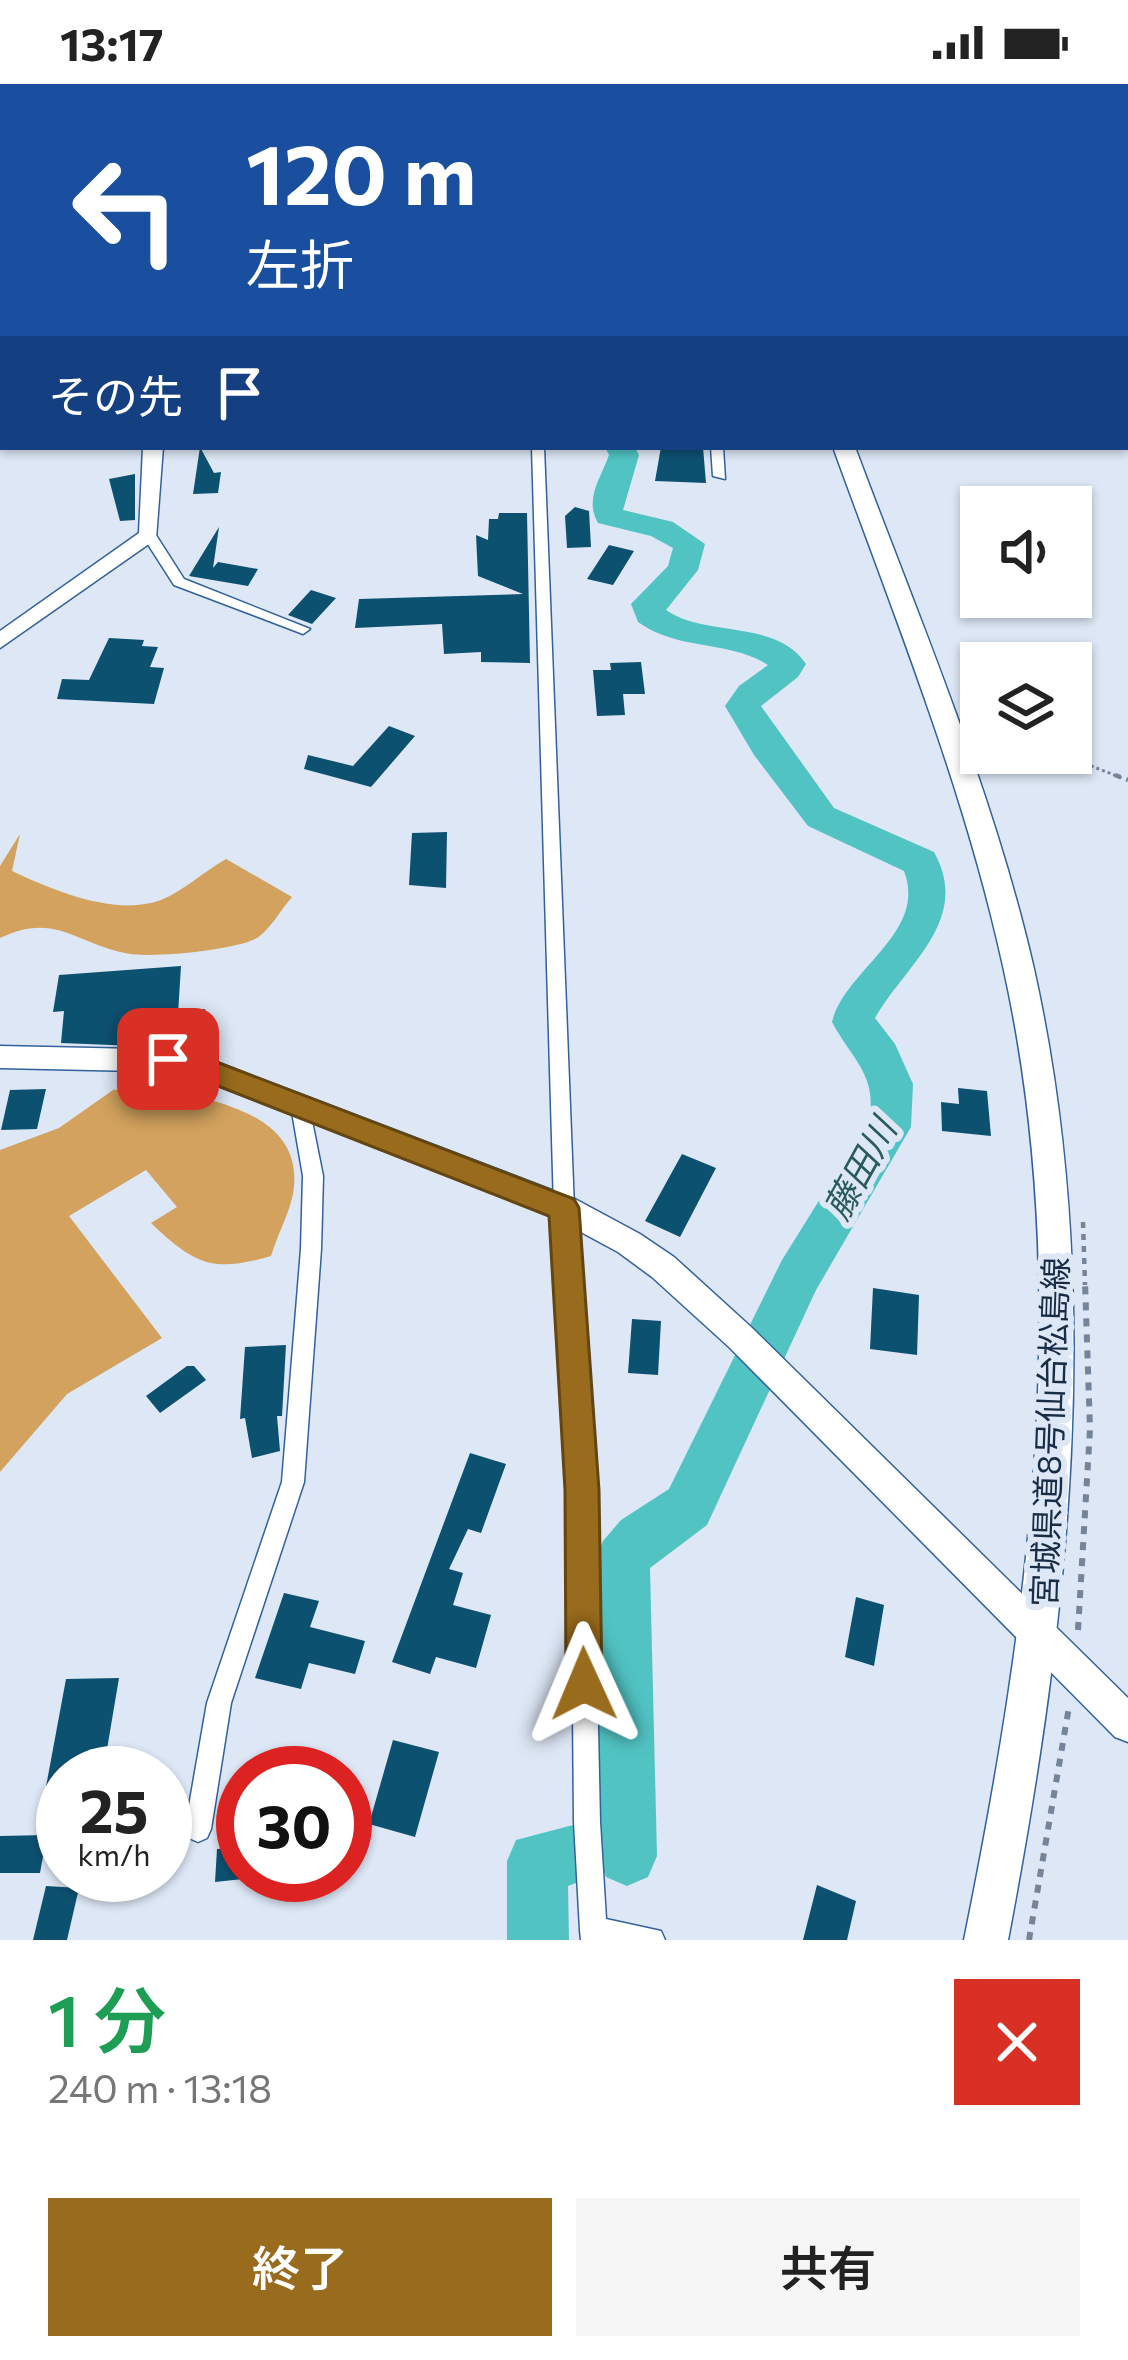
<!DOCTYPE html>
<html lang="ja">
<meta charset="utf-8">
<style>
:root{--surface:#fff;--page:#f6f6f6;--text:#222;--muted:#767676;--accent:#996b1c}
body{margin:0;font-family:Commissioner,"Noto Sans JP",sans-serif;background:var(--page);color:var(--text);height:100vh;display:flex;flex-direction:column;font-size:45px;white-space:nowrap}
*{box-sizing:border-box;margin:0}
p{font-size:39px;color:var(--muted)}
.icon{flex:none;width:66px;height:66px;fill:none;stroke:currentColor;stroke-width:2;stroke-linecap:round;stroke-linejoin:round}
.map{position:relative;height:1856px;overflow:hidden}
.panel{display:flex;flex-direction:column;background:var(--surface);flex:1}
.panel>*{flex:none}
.hud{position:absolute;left:0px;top:0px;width:1128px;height:366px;box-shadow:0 3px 9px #0004;background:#1a4fa0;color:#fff;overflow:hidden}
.tools{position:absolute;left:960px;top:402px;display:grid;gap:24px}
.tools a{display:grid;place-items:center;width:132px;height:132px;border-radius:0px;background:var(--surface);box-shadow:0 3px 9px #0004;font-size:60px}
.speed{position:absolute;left:36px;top:1662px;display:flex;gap:24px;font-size:60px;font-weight:700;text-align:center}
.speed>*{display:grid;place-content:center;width:156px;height:156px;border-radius:50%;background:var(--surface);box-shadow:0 3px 9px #0004;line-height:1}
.speed small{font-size:30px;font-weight:400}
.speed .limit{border:18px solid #d22;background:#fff;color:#111}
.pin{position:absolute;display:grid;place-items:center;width:102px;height:102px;color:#fff;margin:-51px;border-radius:24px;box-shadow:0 6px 18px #0006}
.me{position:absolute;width:132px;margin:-66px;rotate:359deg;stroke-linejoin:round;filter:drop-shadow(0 0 9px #0008)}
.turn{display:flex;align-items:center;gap:42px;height:252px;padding:0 48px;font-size:54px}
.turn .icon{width:156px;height:156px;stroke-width:2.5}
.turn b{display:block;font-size:84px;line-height:102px}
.then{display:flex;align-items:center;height:114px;padding:0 48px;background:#0003;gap:24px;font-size:45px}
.round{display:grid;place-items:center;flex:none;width:126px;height:126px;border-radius:0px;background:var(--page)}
.summary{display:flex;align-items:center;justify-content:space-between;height:204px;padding:0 48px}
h1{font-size:72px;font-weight:600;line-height:90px;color:#1e9e55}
.action{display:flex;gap:24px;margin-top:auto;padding:24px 48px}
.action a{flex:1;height:138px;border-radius:0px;background:var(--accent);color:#fff;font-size:48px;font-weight:600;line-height:138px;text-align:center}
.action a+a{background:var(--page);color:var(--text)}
.status{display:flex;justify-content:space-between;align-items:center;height:84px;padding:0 60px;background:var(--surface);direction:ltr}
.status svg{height:33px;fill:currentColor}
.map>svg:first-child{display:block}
.forest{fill:#d2a25e}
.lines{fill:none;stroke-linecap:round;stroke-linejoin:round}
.river{fill:#51c3c3;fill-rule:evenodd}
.building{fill:#0d5171}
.street-casing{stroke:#32619b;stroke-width:3}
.secondary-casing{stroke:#32619b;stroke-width:3}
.primary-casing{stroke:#32619b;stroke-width:3}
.path-far2{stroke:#758499;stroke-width:3;stroke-dasharray:3 3;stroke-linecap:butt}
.path-far1{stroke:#758499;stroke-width:4.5;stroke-dasharray:6 6;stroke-linecap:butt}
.path{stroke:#758499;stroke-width:6;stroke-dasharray:8 8;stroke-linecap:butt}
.street{fill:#fff;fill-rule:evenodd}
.secondary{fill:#fff;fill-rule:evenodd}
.primary{fill:#fff;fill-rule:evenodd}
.route{fill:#996b1c;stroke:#634612;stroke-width:3}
.labels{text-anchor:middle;stroke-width:12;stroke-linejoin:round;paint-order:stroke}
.street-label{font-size:33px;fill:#182c46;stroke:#dde7f5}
.water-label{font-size:36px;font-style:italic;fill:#2a5b5b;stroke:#dde7f5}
</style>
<div class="status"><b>13:17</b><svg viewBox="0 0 49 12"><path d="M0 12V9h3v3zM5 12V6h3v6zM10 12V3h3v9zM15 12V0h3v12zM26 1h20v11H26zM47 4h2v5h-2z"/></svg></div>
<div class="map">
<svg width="1128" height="1856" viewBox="0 0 1128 1856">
<rect width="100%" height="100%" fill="#dde7f5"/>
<path class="forest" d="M 20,750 L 12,787 C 52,806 116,833 161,816 C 183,807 205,787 226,775 L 292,813 C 282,824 268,849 255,855 C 234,866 148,875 125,869 C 73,858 55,828 0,854 L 0,782 Z
M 153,1001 C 209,1017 307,1027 293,1110 C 289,1130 277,1152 271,1172 C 213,1189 195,1181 151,1139 L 177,1123 L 146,1086 L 69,1132 L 162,1254 L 67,1310 L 0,1388 L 0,1066 L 59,1044 L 113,1006 Z"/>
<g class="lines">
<path class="river" d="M 234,0 L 256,0 L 233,3 Z
M 1125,264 L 1128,264 L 1128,282 L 1125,282 Z
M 605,363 L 635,363 L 639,371 L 623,426 L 673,438 L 705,460 L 698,486 L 666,526 C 706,554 777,535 806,580 L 798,593 L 761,622 L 834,724 L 934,768 C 972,836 906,880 875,934 L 895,960 L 913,1000 L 911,1043 L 816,1206 L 707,1441 L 650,1484 L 657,1772 L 648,1793 L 627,1802 L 606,1793 L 600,1779 L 594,1792 L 568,1802 L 569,1856 L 507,1856 L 507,1777 L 516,1756 L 573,1741 L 594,1750 L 597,1756 L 595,1476 L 603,1457 L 621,1436 L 669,1405 L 782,1176 L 868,1038 C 880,993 850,973 832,938 C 845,885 928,849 904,787 L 808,742 L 754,671 L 725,622 L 739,602 L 768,581 C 729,556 678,567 638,538 L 631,520 L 668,482 L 673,464 L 651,452 L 598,439 C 584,415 601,394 609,371 Z"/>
</g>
<path class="building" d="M 200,363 L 214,389 L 221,388 L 218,409 L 193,410 Z
M 661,363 L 703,363 L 706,399 L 655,397 Z
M 135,390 L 135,436 L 120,437 L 109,395 Z
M 575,423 L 589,427 L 591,463 L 567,464 L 565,432 Z
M 499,429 L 527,429 L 530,579 L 481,578 L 481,568 L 444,570 L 442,540 L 355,544 L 359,515 L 523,510 L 478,492 L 476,451 L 488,456 L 489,435 L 498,435 Z
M 219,443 L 213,484 L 218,478 L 258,485 L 248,502 L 189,492 Z
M 609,461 L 634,467 L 613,501 L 587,495 Z
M 311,506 L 336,514 L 312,540 L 288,531 Z
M 109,554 L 144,556 L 142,562 L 158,563 L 150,583 L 164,584 L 154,620 L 57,615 L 62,595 L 89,596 Z
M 641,578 L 645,610 L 623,610 L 625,631 L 597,632 L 593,586 L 611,586 L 610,579 Z
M 389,642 L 415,652 L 371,703 L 304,685 L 308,671 L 353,682 Z
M 447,748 L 446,804 L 409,801 L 412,749 Z
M 181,882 L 178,930 L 205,925 L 211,965 L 61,959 L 64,927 L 53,928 L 59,891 Z
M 958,1004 L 987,1007 L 991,1052 L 942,1047 L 941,1018 L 959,1020 Z
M 46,1005 L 37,1045 L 1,1046 L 10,1006 Z
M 682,1070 L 716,1084 L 680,1153 L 645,1137 Z
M 873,1204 L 919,1211 L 917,1271 L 870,1265 Z
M 632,1235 L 661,1237 L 658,1291 L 628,1289 Z
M 286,1261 L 282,1332 L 277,1332 L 280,1367 L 252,1374 L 245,1334 L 240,1335 L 245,1263 Z
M 187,1282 L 194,1282 L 206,1296 L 160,1329 L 146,1312 Z
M 470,1369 L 506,1380 L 481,1449 L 468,1445 L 449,1485 L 463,1489 L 453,1521 L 491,1531 L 476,1584 L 436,1573 L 430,1590 L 392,1578 Z
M 284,1509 L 319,1517 L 310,1543 L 365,1557 L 355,1590 L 309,1579 L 301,1605 L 255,1594 Z
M 856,1513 L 884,1521 L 874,1582 L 845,1573 Z
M 119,1594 L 103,1689 L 63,1689 L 63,1734 L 40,1735 L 66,1595 Z
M 393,1656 L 439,1668 L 415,1753 L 369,1740 Z
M 47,1751 L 40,1789 L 0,1789 L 0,1752 Z
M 243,1763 L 243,1795 L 215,1798 L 217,1765 Z
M 817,1801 L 856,1817 L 847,1856 L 803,1856 Z
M 46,1802 L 79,1804 L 67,1856 L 33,1856 Z"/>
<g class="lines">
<defs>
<path id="street" d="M 208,0 L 218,0 L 218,3 L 208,3 Z
M 584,0 L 594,0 L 592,3 L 582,3 Z
M 812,0 L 822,0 L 820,3 L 810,3 Z
M 1039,0 L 1049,0 L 1048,3 L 1038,3 Z
M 1102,0 L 1112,0 L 1111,3 L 1101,3 Z
M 3,299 L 3,307 L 0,308 L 0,300 Z
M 532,363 L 544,363 L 574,1124 L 593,1406 L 600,1738 L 606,1835 L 661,1847 L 665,1856 L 581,1856 L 580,1846 L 574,1738 L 571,1406 L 554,1124 Z
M 711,363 L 723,363 L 725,395 L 713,392 Z
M 149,447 L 154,448 L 184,495 L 310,545 L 303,550 L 298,548 L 174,501 L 142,451 Z
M 300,1014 L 307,1016 L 309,1022 L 323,1092 L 321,1165 L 304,1398 L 231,1619 L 211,1745 L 207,1754 L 198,1758 L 189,1754 L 185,1745 L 207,1619 L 282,1398 L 301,1165 L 303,1092 L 291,1022 L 293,1016 Z"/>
<path id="secondary" d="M 545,0 L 561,0 L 563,3 L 547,3 Z
M 1128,74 L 1128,86 L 1125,87 L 1125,75 Z
M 143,363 L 163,363 L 156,455 L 0,564 L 0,547 L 139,449 Z
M 0,962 L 184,966 L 575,1115 L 640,1150 L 674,1173 L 751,1243 L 1128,1614 L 1128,1658 L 1115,1653 L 729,1263 L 652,1193 L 618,1168 L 553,1133 L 183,988 L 0,984 Z"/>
<path id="primary" d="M 729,0 L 745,0 L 745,3 L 729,3 Z
M 1125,221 L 1128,222 L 1128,234 L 1125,233 Z
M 833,363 L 855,363 C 919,535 993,706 1034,885 C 1106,1209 1069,1534 1008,1856 L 964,1856 C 1029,1536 1075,1205 1003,882 C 964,704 895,534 833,363 Z"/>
</defs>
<use href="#street" class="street-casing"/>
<use href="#secondary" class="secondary-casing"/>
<use href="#primary" class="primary-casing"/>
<path class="path-far2" d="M 964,614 L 981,619
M 1071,669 L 1081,678 L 1122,694"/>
<path class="path-far1" d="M 1115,691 L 1128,696
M 1083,1138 L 1085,1201"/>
<path class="path" d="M 1078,1546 L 1090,1345 L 1085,1198
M 1029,1856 L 1069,1623"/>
<use href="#street" class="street"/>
<use href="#secondary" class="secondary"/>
<use href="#primary" class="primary"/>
</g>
<path class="route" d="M 168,964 L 209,975 L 574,1115 L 579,1124 L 599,1406 L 602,1600 L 597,1613 L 584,1618 L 571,1613 L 566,1600 L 565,1406 L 549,1132 L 195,993 L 158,983 L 154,975 L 158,967 Z"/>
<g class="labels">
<g class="street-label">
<text transform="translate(1050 1348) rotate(-88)" y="12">宮城県道8号仙台松島線</text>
</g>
<g class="water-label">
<text transform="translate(860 1085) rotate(-61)" y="13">藤田川</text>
</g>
</g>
</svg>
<div class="tools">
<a><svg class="icon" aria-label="sound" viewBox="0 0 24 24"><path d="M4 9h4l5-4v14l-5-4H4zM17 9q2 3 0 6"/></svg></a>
<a><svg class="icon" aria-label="layers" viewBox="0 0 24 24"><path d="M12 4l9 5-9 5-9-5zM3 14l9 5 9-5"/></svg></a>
</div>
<div class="speed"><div>25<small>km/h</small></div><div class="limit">30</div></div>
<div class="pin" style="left:168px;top:975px;background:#d93025"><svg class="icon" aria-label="arrive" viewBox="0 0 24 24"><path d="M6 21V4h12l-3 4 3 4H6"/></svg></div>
<svg class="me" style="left:584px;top:1600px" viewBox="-20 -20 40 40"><path d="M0-17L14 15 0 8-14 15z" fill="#996b1c" stroke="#fff" stroke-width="4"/></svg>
<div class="hud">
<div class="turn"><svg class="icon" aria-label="left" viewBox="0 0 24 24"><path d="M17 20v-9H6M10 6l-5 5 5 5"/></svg><div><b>120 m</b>左折</div></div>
<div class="then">その先<svg class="icon" aria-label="arrive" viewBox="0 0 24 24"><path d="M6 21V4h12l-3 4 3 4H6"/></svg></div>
</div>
</div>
<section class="panel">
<div class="summary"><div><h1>1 分</h1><p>240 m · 13:18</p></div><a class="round" style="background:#d93025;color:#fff"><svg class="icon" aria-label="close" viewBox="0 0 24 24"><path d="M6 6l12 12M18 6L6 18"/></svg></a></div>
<div class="action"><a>終了</a><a>共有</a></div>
</section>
